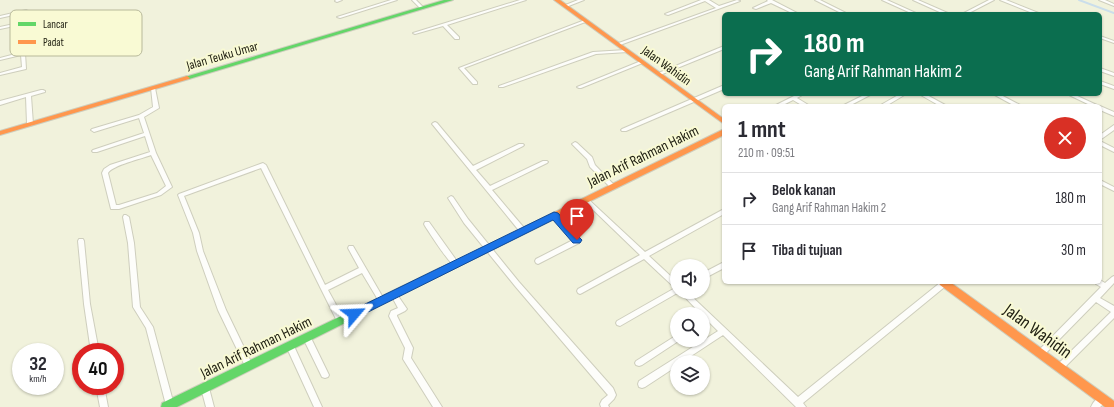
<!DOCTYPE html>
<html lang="id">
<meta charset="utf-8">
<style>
:root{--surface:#fff;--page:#f7f7f7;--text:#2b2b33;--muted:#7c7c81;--line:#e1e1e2}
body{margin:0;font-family:"Sofia Sans Condensed",sans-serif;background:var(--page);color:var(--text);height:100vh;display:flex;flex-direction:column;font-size:15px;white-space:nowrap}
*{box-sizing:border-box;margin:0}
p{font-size:13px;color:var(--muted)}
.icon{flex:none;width:22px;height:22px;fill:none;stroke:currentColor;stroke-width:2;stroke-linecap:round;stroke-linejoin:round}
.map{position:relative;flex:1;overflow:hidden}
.side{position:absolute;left:722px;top:104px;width:380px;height:180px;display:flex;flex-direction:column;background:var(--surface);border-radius:6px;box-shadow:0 1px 3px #0004}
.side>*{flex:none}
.top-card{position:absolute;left:722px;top:12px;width:380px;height:84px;border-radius:6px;box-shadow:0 1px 3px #0004;background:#0b6e4f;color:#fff;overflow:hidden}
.tools{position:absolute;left:670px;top:259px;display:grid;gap:8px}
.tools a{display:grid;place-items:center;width:40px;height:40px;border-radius:50%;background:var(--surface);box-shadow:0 1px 3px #0004;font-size:20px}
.speed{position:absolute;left:12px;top:343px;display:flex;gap:8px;font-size:20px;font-weight:700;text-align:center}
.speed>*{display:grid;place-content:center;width:52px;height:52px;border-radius:50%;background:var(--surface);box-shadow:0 1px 3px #0004;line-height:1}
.speed small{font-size:10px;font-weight:400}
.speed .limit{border:6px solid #d22;background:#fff;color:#111}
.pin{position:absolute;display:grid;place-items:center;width:34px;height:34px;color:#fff;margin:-41px -17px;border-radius:50% 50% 50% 0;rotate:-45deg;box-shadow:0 0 4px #0007}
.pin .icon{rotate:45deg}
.me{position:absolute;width:44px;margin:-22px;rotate:64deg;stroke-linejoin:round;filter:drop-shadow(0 0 3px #0008)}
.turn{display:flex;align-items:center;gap:14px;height:84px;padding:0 16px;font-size:18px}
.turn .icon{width:52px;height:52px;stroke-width:2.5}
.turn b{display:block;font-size:28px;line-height:34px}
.round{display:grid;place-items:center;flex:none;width:42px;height:42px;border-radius:21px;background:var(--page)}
.summary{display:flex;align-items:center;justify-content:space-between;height:68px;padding:0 16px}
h1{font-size:24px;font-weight:700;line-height:30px}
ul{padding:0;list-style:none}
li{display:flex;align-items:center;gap:12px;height:52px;padding:0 16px;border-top:1px solid var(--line)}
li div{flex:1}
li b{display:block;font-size:15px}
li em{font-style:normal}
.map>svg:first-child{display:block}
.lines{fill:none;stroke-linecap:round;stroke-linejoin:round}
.stream{stroke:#cbdeeb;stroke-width:2}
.street-casing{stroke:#cecebd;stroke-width:2}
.fast-casing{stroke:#cecebd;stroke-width:2}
.slow-casing{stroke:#cecebd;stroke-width:2}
.street{fill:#fdfdfa;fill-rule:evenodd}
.fast{fill:#63d668;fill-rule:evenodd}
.slow{fill:#ff974d;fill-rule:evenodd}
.route{fill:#1a73e8;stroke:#114b97}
.labels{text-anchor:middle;stroke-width:4;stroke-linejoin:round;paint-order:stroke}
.far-street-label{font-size:13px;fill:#212113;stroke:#f9fad4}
.street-label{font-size:15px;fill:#212113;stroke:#f9fad4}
.near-street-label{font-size:18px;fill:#212113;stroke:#f9fad4}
.key{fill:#f9fad4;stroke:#b8b99a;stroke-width:1}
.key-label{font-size:11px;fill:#212113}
</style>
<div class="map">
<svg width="1114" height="407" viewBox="0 0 1114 407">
<rect width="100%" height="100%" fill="#f1f2dc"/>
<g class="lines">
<path class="stream" d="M 1079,0 L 1114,13"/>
<defs>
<path id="street" d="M 336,0 L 342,0 L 337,2 L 335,1 Z
M 391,0 L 397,0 L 340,18 L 337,17 Z
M 412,0 L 416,0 L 423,7 L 423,9 L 421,9 Z
M 520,0 L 526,0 L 447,25 L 459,37 L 459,39 L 455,39 L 443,26 L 415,34 L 413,33 Z
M 578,0 L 584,0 L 566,7 L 563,6 Z
M 701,0 L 709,0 L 719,6 L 737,0 L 740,1 L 620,45 L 618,45 L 616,44 L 716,8 L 705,1 L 668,15 L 665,14 Z
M 767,0 L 772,0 L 799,14 L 794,14 L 771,3 L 756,9 L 753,8 L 768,1 Z
M 815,0 L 820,0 L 848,14 L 843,14 Z
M 882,0 L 887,0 L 918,14 L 913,14 Z
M 913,0 L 918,0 L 950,14 L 944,14 Z
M 989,0 L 994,0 L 967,14 L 962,14 Z
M 1000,0 L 1006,0 L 1041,14 L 1035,14 Z
M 1099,0 L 1105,0 L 1114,4 L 1114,6 Z
M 26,10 L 28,11 L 27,12 L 0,18 L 0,16 Z
M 32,20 L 34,21 L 33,22 L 0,29 L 0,27 Z
M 585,20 L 588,21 L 464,68 L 477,82 L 477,84 L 473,84 L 459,68 Z
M 1100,36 L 1114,41 L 1114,43 L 1100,38 Z
M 724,46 L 724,49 L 660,75 L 658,75 L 656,74 Z
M 626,50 L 628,50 L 628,52 L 596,54 L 503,87 L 499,87 L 499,86 L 593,52 Z
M 23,52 L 25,53 L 26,69 L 0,75 L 0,73 L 22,67 L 21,55 L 0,60 L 0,58 Z
M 641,61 L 643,61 L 645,62 L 581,88 L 579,88 L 577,87 Z
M 1100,68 L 1114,73 L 1114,76 L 1100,71 Z
M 1100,81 L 1114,86 L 1114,89 L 1100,84 Z
M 722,86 L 724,86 L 724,89 L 626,131 L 622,131 L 621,130 L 622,129 Z
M 151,87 L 155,87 L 155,88 L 159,108 L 144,117 L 156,153 L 172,187 L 161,195 L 119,209 L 111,209 L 102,173 L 104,169 L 110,165 L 150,152 L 145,136 L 97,152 L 93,152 L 92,151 L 93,150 L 144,133 L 139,118 L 94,132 L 91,130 L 92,129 L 139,115 L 153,107 L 151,88 ZM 151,155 L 166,186 L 157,193 L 119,205 L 116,205 L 108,173 C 113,165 141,159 151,155 Z
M 41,90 L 43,90 L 45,91 L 45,92 L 31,96 L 33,124 L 32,125 L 30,126 L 27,124 L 26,97 L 0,105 L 0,101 Z
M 798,94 L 804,94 L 797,98 L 810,106 L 803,106 L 793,100 L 781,106 L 774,106 Z
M 866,94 L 872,94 L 849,106 L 842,106 Z
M 900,94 L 906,94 L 886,106 L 879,106 Z
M 919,94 L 925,94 L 947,106 L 940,106 Z
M 993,94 L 999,94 L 1022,106 L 1015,106 Z
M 1067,94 L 1073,94 L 1099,106 L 1092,106 Z
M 1100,106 L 1114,112 L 1114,116 L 1100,110 Z
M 435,122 L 437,123 L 473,166 L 519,144 L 523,144 L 524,145 L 523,146 L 476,170 L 490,186 L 543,161 L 547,161 L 548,162 L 547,163 L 492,190 L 525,229 L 526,231 L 525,233 L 521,233 L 433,125 L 432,124 L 433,123 Z
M 1114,125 L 1114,130 L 1100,140 L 1100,135 Z
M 1100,141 L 1114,148 L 1114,152 L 1100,145 Z
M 575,142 L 577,143 L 592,157 L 595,165 L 615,186 L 616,187 L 615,188 L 611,188 L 590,167 L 587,159 L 572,144 Z
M 263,163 L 266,165 L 325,285 L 359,268 L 348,248 L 349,246 L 353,246 L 385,301 L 384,303 L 382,304 L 380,303 L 362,273 L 328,290 L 345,321 L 344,323 L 341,324 L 338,323 L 321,289 L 261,168 L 184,196 L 199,233 L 203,251 L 226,310 L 253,366 L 252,368 L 249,369 L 246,368 L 218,310 L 197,251 L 193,233 L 178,195 L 179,194 Z
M 1100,180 L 1114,187 L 1114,191 L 1100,184 Z
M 451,196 L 453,197 L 468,219 L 519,282 L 613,388 L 616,395 L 614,399 L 608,405 L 609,407 L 601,407 L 600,404 L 602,400 L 608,395 L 607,394 L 515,286 L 464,223 L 448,198 Z
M 586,198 L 588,199 L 645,252 L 724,209 L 724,214 L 649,256 L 677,282 L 677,292 L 679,292 L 620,326 L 617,325 L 616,323 L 617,321 L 675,288 L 644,259 L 582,293 L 580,294 L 578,293 L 577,291 L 578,289 L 640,255 L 584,201 L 583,200 L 584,199 Z
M 552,214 L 556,214 L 577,235 L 580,241 L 579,243 L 538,264 L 536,263 L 535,261 L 536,259 L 573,240 L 552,218 L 551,216 Z
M 124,215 L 126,215 L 129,217 L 134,243 L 140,307 L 153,327 L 174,405 L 173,407 L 167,407 L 166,405 L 146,328 L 133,307 L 128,243 L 123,217 Z
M 425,222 L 429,222 L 459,264 L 458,266 C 457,266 456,267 455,266 C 450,265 429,232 425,226 L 424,224 Z
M 79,239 L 83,239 L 84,241 L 90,304 L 99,352 L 91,352 L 84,304 L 78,241 Z
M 724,262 L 724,268 L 703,279 L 703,273 Z
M 1114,276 L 1114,283 L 1100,298 L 1114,306 L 1114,318 L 1063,369 L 1060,370 L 1057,369 L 1056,367 L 1057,365 L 1111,312 L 1096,302 L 1044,355 L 1041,356 L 1038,355 L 1037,353 L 1038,351 L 1101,287 L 1096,284 L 1095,282 L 1100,282 L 1100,280 L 1105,283 L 1112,277 Z
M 941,282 L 948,282 L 948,283 L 947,285 L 803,403 L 806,407 L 796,407 L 723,335 L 682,362 L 677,362 L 677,366 L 645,387 L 642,388 L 639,387 L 638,384 L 639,381 L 718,331 L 703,316 L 703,314 L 701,314 L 680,292 L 687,292 L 798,397 Z
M 394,292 L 396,293 L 407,309 L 405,311 L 397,315 L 397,316 L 413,348 L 411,358 L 442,407 L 433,407 L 403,359 L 405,348 L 389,316 L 391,311 L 398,308 L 391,295 L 392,293 Z
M 307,335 L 310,336 L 328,373 L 329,375 L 328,377 L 325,378 L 322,377 L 303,338 L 304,336 Z
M 677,335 L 677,340 L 680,340 L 642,365 L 639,366 L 636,365 L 635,363 L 636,361 Z
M 290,343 L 293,344 L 322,407 L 314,407 L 286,346 L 287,344 Z
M 205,384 L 208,385 L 209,388 L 214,407 L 206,407 L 201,388 L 202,385 Z
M 96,386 L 104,386 L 108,407 L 100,407 Z
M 1103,395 L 1106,396 L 1107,399 L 1106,402 L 1100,407 L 1091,407 C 1093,402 1098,397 1103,395 Z"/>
<path id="fast" d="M 444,0 L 453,0 L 189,79 L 185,79 L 184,78 L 185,77 Z
M 440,268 L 443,270 L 444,272 L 443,274 L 177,407 L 161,407 L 162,403 Z"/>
<path id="slow" d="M 554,0 L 560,0 L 724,119 L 724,124 Z
M 187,76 L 190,78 L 189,79 L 0,135 L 0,131 Z
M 722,130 L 724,130 L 724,135 L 443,274 L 440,276 L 437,274 L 436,272 L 437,270 Z
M 938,282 L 950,282 L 1114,401 L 1114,407 L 1105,407 L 940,285 Z"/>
</defs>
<use href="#street" class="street-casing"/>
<use href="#fast" class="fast-casing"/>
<use href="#slow" class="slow-casing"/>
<use href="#street" class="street"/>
<use href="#fast" class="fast"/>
<use href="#slow" class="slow"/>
</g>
<path class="route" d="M 554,212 L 558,213 L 580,238 L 582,240 L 580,243 L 573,243 L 553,220 L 358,317 L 354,319 L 351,317 L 349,314 L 351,311 Z"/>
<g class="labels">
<g class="far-street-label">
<text transform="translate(222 55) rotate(-16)" y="5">Jalan Teuku Umar</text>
<text transform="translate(667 65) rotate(36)" y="5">Jalan Wahidin</text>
</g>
<g class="street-label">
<text transform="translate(643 156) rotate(-26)" y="5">Jalan Arif Rahman Hakim</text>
<text transform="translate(256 347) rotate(-26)" y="5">Jalan Arif Rahman Hakim</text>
</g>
<g class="near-street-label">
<text transform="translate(1038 331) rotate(36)" y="6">Jalan Wahidin</text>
</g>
</g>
<rect x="10" y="10" width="132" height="46" rx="6" class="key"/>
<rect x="18" y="22" width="18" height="4" fill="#63d668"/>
<rect x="18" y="40" width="18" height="4" fill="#ff974d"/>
<g class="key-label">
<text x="43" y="28">Lancar</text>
<text x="43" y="46">Padat</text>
</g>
</svg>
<div class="tools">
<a><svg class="icon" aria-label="sound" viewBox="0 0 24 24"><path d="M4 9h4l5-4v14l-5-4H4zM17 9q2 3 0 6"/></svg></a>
<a><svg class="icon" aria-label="search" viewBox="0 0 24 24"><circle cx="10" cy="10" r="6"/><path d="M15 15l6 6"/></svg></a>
<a><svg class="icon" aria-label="layers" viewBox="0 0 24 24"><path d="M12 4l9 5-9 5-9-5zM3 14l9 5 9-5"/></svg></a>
</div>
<div class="speed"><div>32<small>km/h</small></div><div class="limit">40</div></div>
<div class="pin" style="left:577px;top:240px;background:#d93025"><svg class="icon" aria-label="arrive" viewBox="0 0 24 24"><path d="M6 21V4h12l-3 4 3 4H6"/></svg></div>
<svg class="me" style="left:354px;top:314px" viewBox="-20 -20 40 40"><path d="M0-17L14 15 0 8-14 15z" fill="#1a73e8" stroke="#fff" stroke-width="4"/></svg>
<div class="top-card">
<div class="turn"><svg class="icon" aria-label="right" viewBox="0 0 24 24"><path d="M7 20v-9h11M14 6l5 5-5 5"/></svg><div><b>180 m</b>Gang Arif Rahman Hakim 2</div></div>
</div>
<section class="side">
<div class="summary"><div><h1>1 mnt</h1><p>210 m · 09:51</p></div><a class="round" style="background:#d93025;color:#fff"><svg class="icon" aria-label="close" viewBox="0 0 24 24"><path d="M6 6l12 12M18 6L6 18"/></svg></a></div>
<ul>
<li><svg class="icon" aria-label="right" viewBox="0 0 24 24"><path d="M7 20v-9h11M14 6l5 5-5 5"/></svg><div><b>Belok kanan</b><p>Gang Arif Rahman Hakim 2</p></div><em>180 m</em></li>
<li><svg class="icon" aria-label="arrive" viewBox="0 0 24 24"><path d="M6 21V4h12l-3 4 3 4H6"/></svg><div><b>Tiba di tujuan</b></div><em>30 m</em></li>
</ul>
</section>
</div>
